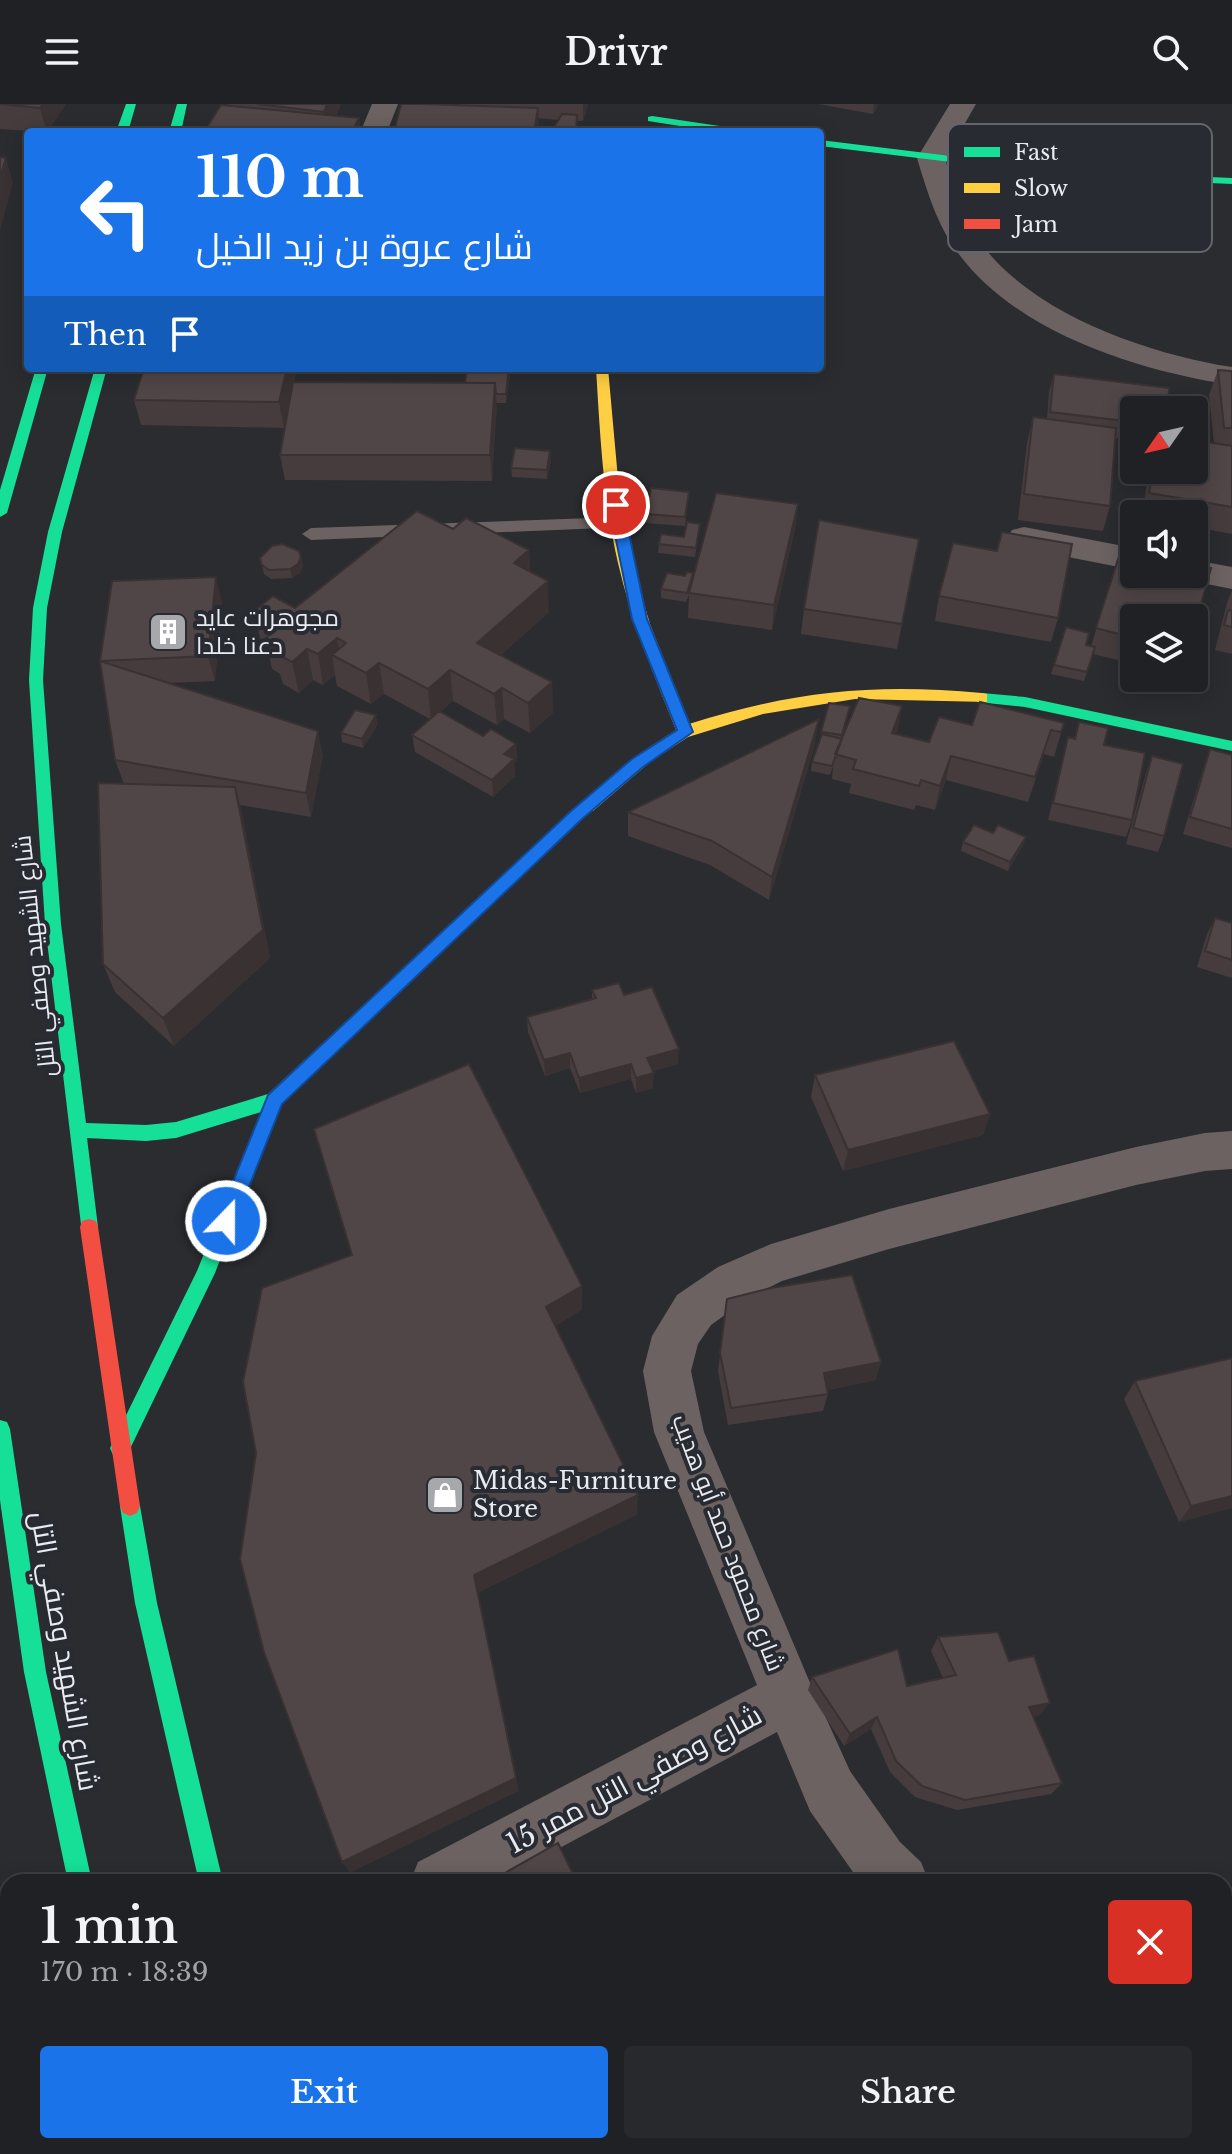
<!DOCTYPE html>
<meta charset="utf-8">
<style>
:root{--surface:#202124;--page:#28292c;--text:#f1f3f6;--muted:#a2a3a6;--line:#3d3e41;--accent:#1a73e8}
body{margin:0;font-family:"Libre Baskerville",Cairo,serif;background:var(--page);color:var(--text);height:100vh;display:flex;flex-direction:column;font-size:30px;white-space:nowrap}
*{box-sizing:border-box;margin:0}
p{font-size:26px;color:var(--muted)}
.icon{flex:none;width:44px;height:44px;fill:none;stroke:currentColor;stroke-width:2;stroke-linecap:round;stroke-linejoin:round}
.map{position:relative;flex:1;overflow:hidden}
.panel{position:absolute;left:0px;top:1770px;width:1232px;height:280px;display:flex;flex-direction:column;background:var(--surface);border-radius:24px 24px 0 0;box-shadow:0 4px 20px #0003,0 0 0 2px var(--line)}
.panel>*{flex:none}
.top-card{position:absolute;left:24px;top:24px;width:800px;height:244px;border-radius:8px;box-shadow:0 4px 20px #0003,0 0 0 2px var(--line);background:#1a73e8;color:#fff;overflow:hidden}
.needle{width:52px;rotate:236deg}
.controls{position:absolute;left:1120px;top:292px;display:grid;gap:16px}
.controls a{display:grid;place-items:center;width:88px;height:88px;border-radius:8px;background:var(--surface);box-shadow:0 4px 20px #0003,0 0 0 2px var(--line);font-size:40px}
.pin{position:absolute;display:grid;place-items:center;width:68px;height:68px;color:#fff;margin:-34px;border:4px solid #fff;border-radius:50%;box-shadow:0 2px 8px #0007}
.me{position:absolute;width:88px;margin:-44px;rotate:22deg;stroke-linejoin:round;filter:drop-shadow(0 0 6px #0008)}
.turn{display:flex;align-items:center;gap:28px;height:168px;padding:0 40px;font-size:36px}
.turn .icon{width:104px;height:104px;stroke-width:2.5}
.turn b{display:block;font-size:56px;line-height:68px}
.then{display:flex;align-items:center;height:76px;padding:0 40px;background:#0003;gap:16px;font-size:30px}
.round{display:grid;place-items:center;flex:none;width:84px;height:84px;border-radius:8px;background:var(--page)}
.summary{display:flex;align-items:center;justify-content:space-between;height:136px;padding:0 40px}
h1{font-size:48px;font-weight:600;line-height:60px}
.primary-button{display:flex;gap:16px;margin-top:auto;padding:16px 40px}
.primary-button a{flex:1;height:92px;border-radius:8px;background:var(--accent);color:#fff;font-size:32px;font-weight:600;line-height:92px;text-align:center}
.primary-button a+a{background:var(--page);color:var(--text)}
header{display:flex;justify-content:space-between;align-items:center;height:104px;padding:0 40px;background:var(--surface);font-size:36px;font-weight:600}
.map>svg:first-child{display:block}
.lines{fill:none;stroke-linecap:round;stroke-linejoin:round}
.lane{fill:#6b6261;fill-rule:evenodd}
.street{fill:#6b6261;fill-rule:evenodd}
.fast{fill:#16e098;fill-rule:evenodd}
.slow{fill:#ffcf43;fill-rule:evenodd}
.jam{fill:#f24e42;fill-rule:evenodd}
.wall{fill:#463c3d}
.shaded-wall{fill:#393132}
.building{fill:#514647;stroke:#393132;stroke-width:2}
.route{fill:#1a73e8;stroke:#114b97;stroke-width:2}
.labels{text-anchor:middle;stroke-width:8;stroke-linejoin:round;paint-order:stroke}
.poi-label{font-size:24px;fill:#e8ebef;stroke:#282b32;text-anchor:start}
.street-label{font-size:24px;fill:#e8ebef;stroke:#282b32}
.near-street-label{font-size:28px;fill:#e8ebef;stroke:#282b32}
.key{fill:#282b32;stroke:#62656b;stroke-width:2}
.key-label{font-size:22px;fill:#e8ebef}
</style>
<header><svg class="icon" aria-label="menu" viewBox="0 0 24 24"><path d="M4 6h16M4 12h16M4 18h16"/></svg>Drivr<svg class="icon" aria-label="search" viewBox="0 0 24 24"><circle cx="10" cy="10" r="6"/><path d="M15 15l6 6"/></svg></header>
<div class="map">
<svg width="1232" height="2050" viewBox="0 0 1232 2050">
<rect width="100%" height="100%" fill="#2a2c30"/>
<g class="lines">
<path class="lane" d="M 620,413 L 629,419 L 627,423 L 311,436 L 302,430 L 311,424 Z"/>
<path class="street" d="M 372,0 L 398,0 L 387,28 L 365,28 L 362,24 Z
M 950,0 L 976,0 L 945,54 C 953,83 962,114 980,138 C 1032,210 1148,250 1232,263 L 1232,281 C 1138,267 1017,229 958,149 C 937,121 927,87 917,54 Z
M 1024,423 L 1134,444 L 1134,466 L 1012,442 L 1007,434 L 1012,426 Z
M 1194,456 L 1232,463 L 1232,485 L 1182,475 L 1179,470 L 1194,470 Z
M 1232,1027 L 1232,1065 L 1205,1067 L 1136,1081 L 889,1145 L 782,1177 L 750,1193 L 711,1221 L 698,1240 L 691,1267 L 704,1328 L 808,1574 L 850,1667 L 900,1738 L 921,1758 L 929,1778 L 860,1778 L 810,1707 L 777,1628 L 496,1778 L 410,1778 L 418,1758 L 757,1581 L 654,1328 L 643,1267 L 652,1232 L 677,1191 L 718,1163 L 771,1140 L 889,1105 L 1136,1043 L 1205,1029 Z
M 1224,1787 L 1232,1787 L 1232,1845 L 1224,1845 Z"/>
<path class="fast" d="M 126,0 L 136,0 L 128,28 L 116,28 Z
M 177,0 L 187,0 L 181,28 L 169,28 Z
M 652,12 L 740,25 L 746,28 L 718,28 L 648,17 L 648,13 Z
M 820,36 L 1074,67 L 1232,74 L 1232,80 L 1074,73 L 820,42 Z
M 36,264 L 48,264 L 7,409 L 0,413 L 0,386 Z
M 95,264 L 107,264 L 62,428 L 47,504 L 43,576 L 61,820 L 86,1019 L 146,1021 L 176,1018 L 268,990 L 581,699 L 593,699 L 595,703 L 281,1000 L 215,1169 L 127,1351 L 120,1354 L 113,1351 L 110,1344 L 197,1167 L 261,1008 L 176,1034 L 146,1037 L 87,1034 L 98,1123 L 96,1129 L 89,1131 L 82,1129 L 45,820 L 29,576 L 33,504 L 48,428 Z
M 982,589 L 1025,593 L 1232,637 L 1232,647 L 1025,603 L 977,598 L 977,590 Z
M 0,1316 L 7,1318 L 10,1325 L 46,1568 L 92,1778 L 68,1778 L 24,1568 L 0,1396 Z
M 130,1392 L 137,1395 L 140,1402 L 157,1499 L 223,1778 L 199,1778 L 135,1499 L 120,1402 L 123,1395 Z
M 122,2042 L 148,2042 L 150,2050 L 124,2050 Z
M 264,2042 L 290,2042 L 292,2050 L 266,2050 Z"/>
<path class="slow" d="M 596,264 L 608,264 L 618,375 L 631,457 L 650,520 L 689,620 C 794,587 873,579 982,589 L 987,590 L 987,598 L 855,595 L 763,610 L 688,633 L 650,658 L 593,707 L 581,707 L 579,703 L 581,699 L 639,650 L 676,626 C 654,571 631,516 618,459 C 603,395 600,329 596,264 Z"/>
<path class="jam" d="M 89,1115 L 96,1117 L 98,1123 L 140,1402 L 137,1409 L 130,1412 L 123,1409 L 120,1402 L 80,1123 L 82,1117 Z"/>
</g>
<path class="wall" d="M 0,0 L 66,0 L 47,28 L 0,25 Z
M 228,0 L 341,0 L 336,12 L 359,14 L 361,28 L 204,28 Z
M 459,0 L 588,0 L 583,17 L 577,17 L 577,28 L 553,28 L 553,25 L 558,16 L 538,14 L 539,28 L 394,28 L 459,1 Z
M 818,0 L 879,0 L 873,10 Z
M 144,264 L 297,264 L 294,278 L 465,279 L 510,271 L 506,299 L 496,299 L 492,377 L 285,376 L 280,351 L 291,290 L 284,324 L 141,321 L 134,296 Z
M 1218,266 L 1232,267 L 1232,430 L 1194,423 L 1194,410 L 1142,410 L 1149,366 L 1194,366 L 1214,340 L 1209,291 Z
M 1054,270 L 1134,306 L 1134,336 L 1115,334 L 1110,402 L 1103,427 L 1018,416 L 1027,339 L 1033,313 L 1047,315 L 1049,288 Z
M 551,356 L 547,375 L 512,373 L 511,364 Z
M 689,388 L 685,422 L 645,419 L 646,410 Z
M 798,400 L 795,425 L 772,526 L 688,514 L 689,491 L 686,498 L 661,494 L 661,485 L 685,472 L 693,474 Z
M 700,420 L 695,453 L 658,449 L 659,440 L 684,433 Z
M 453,425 L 529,446 L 530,468 L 549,508 L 501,551 L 552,578 L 553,609 L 530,629 L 504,615 L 497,621 L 453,597 L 440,608 L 483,632 L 516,640 L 517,657 L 514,659 L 515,672 L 493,693 L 415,648 L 412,631 L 430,615 L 384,590 L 371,600 L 337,582 L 335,571 L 323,581 L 313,576 L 299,589 L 283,580 L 280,570 L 272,565 L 267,541 L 261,538 L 254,507 L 295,504 Z
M 919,435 L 897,545 L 801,530 L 804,505 Z
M 1122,443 L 1134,514 L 1134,560 L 1093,550 L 1084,577 L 1051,570 L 1066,523 L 1086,541 L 1091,542 Z
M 997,447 L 1058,514 L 1051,538 L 935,517 L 939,492 Z
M 301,453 L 303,462 L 300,469 L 292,474 L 271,475 L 264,470 L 260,454 Z
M 1232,486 L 1232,550 L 1215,546 L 1227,499 Z
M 222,498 L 215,577 L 169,579 L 323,651 L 311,713 L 240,701 L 270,854 L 174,942 L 115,888 L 103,860 L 124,680 L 115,656 L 100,557 Z
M 902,602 L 896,630 L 929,638 L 972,621 L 1064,619 L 1054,653 L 1044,650 L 1028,698 L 946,676 L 935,706 L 916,701 L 914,706 L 849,689 L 851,680 L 832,675 L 833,662 L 830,671 L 811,667 L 812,658 L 821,635 L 821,628 L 848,611 L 843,632 Z
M 1079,618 L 1104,641 L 1132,716 L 1126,733 L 1048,716 L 1068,633 L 1074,635 Z
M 378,620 L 363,644 L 342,638 L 341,629 Z
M 815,640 L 769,796 L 710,761 L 628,732 L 628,708 Z
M 1210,645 L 1232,651 L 1232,744 L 1183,730 L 1204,662 Z
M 1152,652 L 1164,732 L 1158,748 L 1126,740 L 1146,669 Z
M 993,729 L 1026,733 L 1023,741 L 1008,767 L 961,747 L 963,738 Z
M 1215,814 L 1232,819 L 1232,874 L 1197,863 L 1207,830 Z
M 592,886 L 624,891 L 678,960 L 653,967 L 653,984 L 636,989 L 631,975 L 580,989 L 570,964 L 545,972 L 528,928 L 527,913 L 592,895 Z
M 815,971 L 990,1010 L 983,1031 L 843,1067 L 811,993 Z
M 727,1195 L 876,1276 L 827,1286 L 828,1290 L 823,1307 L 728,1321 L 718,1267 Z
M 1232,1254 L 1232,1404 L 1179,1418 L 1124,1295 L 1135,1277 Z
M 938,1533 L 1009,1557 L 1040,1611 L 1033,1612 L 1062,1679 L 1051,1690 L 957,1706 L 915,1693 L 890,1668 L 871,1625 L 844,1642 L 808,1586 L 812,1573 L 907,1582 L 943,1574 L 931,1547 Z
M 948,2042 L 1132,2042 L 1135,2050 L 951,2050 Z
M 1193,2042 L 1224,2042 L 1232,2050 L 1196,2050 Z"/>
<path class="shaded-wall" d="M 43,0 L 66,0 L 47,28 L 40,4 Z
M 327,0 L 341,0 L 330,28 L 327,28 L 324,8 Z
M 583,0 L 588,0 L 583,17 Z
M 874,0 L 879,0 L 873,10 Z
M 538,4 L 539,28 L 534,28 Z
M 359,14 L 361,28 L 352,28 Z
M 6,54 L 13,79 L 0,127 L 0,74 Z
M 287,264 L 297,264 L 284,324 L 279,298 Z
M 509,264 L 510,271 L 506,299 L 506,290 Z
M 495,279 L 497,304 L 492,377 L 490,351 Z
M 550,347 L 551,356 L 547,375 L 547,366 Z
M 798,400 L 795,425 L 772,526 L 774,501 Z
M 529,446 L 531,477 L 514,459 Z
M 301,453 L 303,462 L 300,469 L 292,474 L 290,465 Z
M 216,473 L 222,498 L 215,577 L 208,552 Z
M 548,477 L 549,508 L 480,570 L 477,539 Z
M 337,534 L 341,556 L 332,551 L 335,571 L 323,581 L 318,550 Z
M 307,545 L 313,576 L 299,589 L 292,558 Z
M 379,559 L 384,590 L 371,600 L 366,569 Z
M 450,566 L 453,597 L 431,616 L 428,585 Z
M 552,578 L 553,609 L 530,629 L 528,599 Z
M 502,584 L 504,615 L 497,621 L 494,590 Z
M 902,602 L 898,626 L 887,653 L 892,629 Z
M 376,611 L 378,620 L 363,644 L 362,635 Z
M 819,615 L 815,640 L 769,796 L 772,773 Z
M 318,627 L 323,651 L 311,713 L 306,689 Z
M 516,640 L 517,657 L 514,659 L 515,672 L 493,693 L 492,676 L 504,650 Z
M 951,652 L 946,676 L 935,706 L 940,682 Z
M 235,683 L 243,713 L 270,854 L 174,942 L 163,914 Z
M 1026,733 L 1023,741 L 1008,767 L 1010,758 Z
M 679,945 L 678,960 L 647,969 L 647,954 Z
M 570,949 L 570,964 L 545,972 L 544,956 Z
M 631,960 L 631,975 L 580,989 L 579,974 Z
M 654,969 L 653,984 L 636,989 L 636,974 Z
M 990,1010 L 983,1031 L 843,1067 L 848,1046 Z
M 582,1182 L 582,1206 L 548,1227 L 546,1203 Z
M 881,1258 L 876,1276 L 819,1287 L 824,1269 Z
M 638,1391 L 637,1411 L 478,1489 L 519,1687 L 350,1769 L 342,1758 L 474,1471 Z
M 1232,1392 L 1232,1404 L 1179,1418 L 1191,1402 Z
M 1050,1599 L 1040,1611 L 1019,1615 L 1029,1603 Z
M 877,1613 L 871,1625 L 844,1642 L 850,1630 Z
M 0,1828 L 8,1864 L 8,1945 L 0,1909 Z
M 29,2042 L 48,2042 L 50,2050 L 31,2050 Z"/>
<path class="building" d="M 0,0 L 43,0 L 40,4 Z
M 257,0 L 327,0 L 324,8 Z
M 401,0 L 423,0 L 538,4 L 534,28 L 394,28 Z
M 221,1 L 359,14 L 352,28 L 204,28 Z
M 562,10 L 577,11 L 576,27 L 553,25 Z
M 679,23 L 707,23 L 727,28 L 656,28 Z
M 0,53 L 6,54 L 0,74 Z
M 144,264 L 287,264 L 279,298 L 134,296 Z
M 467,264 L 509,264 L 506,290 L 496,290 L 495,279 L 465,279 Z
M 1218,266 L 1232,267 L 1232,324 L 1224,324 Z
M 1054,270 L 1169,284 L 1168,306 L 1134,306 L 1134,318 L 1050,308 Z
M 293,278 L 495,279 L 490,351 L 280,351 Z
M 1033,313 L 1116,324 L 1110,402 L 1024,390 Z
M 1194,336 L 1232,342 L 1232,403 L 1149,389 L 1153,366 L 1194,366 Z
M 515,344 L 550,347 L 547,366 L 511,364 Z
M 651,384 L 689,388 L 685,413 L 646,410 Z
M 716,389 L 798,400 L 774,501 L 689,489 Z
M 417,407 L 453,425 L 466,414 L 529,446 L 514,459 L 548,477 L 477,539 L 552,578 L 528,599 L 502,584 L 494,590 L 450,566 L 428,585 L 379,559 L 366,569 L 332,551 L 346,539 L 337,534 L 318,550 L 307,545 L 292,558 L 276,549 L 282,544 L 266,534 L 281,522 L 254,507 L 273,492 L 295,504 Z
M 819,416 L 919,435 L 902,520 L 804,505 Z
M 687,418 L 700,420 L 696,444 L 659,440 L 661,430 L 684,433 Z
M 1002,428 L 1072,440 L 1058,514 L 939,492 L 953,439 L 997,447 Z
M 282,440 L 299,447 L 301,453 L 298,460 L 290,465 L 269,466 L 262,461 L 260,454 L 272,442 Z
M 1122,443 L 1134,446 L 1134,470 L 1194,470 L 1194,460 L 1211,464 L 1194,526 L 1194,514 L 1134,514 L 1134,534 L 1096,524 Z
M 687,468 L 693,469 L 687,489 L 661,485 L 667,469 L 685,472 Z
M 216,473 L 208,552 L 100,557 L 112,477 Z
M 1228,506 L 1232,507 L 1232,523 L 1224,521 Z
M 1066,523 L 1089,529 L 1086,541 L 1095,543 L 1087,568 L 1054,561 Z
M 100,557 L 318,627 L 306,689 L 115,656 Z
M 859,594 L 902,602 L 892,629 L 929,638 L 939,613 L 972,621 L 980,598 L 1064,619 L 1061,628 L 1051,626 L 1035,673 L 951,652 L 940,682 L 921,676 L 919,682 L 853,665 L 856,656 L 835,650 Z
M 829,599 L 850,602 L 842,631 L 821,628 Z
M 355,606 L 376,611 L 362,635 L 341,629 Z
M 439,607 L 483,632 L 491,625 L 516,640 L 504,650 L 514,655 L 492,676 L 412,631 Z
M 819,615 L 772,773 L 712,737 L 628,708 Z
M 1079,618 L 1108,624 L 1104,641 L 1145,649 L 1132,716 L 1053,699 L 1068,633 L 1075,635 Z
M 822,630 L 842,635 L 832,662 L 812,658 Z
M 1210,645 L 1232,651 L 1232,725 L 1190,713 Z
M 1152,652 L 1183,660 L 1164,732 L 1133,724 Z
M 98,679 L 235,683 L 263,826 L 163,914 L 103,860 Z
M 974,721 L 993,729 L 998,721 L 1026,733 L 1010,758 L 963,738 Z
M 1215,814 L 1232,819 L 1232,856 L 1205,847 Z
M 619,879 L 624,891 L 652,883 L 679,945 L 647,954 L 654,969 L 636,974 L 631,960 L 579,974 L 570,949 L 544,956 L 527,913 L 596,894 L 592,886 Z
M 954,937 L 990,1010 L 848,1046 L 815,971 Z
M 469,960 L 582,1182 L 546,1203 L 638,1391 L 474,1471 L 516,1674 L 342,1758 L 264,1548 L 240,1455 L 256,1349 L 243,1278 L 262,1184 L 352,1151 L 314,1025 Z
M 852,1171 L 881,1258 L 824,1269 L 828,1290 L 731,1304 L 720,1249 L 727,1195 L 771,1184 Z
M 1232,1254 L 1232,1392 L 1191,1402 L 1135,1277 Z
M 998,1528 L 1009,1557 L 1034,1552 L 1050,1599 L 1029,1603 L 1062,1679 L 965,1696 L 922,1682 L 896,1657 L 877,1613 L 850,1630 L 812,1573 L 898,1545 L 907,1582 L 956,1571 L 938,1533 Z
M 558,1739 L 577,1778 L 489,1778 Z
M 1232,1899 L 1232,2050 L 1213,2050 L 1210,2042 L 1224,2042 L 1224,1901 Z
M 0,1909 L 8,1945 L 8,2042 L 29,2042 L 31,2050 L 0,2050 Z
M 373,2042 L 714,2042 L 718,2050 L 375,2050 Z
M 958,2042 L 1132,2042 L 1135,2050 L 961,2050 Z"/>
<path class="route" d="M 616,396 L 623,401 L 647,515 L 693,628 L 643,663 L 582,715 L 282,1000 L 233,1123 L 219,1123 L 217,1117 L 268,991 L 571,707 L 632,655 L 677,626 L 632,515 L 609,401 Z"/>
<defs>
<symbol id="building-square" viewBox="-11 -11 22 22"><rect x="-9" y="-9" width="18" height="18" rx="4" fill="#a6a8ac" stroke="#282b32"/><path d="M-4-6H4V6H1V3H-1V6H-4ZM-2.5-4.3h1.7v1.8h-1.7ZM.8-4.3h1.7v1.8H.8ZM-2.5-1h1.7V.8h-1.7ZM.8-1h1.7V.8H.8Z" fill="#fff"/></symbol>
<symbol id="shop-square" viewBox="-11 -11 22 22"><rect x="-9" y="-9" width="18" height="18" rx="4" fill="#a6a8ac" stroke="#282b32"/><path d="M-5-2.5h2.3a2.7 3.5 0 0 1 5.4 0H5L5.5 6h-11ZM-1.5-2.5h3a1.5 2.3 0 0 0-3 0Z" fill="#fff"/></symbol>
</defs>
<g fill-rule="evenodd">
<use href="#building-square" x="146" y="506" width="44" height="44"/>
<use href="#shop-square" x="423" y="1369" width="44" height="44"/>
</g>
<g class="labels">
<g class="poi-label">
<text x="196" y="522">مجوهرات عايد<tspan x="196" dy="28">دعنا خلدا</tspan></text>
<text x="473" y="1385">Midas-Furniture<tspan x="473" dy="28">Store</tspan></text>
</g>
<g class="street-label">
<text transform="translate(35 852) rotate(-96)" y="8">شارع الشهيد وصفي التل</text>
<text transform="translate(728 1439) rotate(69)" y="8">شارع محمود حمد أبو هديب</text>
</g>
<g class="near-street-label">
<text transform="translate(65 1547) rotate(80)" y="10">شارع الشهيد وصفي التل</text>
<text transform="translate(634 1675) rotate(-28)" y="10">شارع وصفي التل ممر 15</text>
</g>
</g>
<rect x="948" y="20" width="264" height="128" rx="12" class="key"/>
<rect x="964" y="43" width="36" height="10" fill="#16e098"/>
<rect x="964" y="79" width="36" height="10" fill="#ffcf43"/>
<rect x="964" y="115" width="36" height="10" fill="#f24e42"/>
<g class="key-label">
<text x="1014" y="56">Fast</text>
<text x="1014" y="92">Slow</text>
<text x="1014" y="128">Jam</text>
</g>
</svg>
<div class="controls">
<a><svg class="needle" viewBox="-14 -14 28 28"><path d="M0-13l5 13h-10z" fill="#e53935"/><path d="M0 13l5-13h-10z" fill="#a2a3a6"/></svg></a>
<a><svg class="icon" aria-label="sound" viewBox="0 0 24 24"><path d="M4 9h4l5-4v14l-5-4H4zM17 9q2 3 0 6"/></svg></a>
<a><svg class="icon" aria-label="layers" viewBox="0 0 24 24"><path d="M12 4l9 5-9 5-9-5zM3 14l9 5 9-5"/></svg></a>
</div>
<div class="pin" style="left:616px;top:401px;background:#d93025"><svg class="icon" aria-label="arrive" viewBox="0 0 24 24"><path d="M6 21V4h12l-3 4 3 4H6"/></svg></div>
<svg class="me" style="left:226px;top:1117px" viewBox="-20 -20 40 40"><circle r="17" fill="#1a73e8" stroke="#fff" stroke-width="3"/><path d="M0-11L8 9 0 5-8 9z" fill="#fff"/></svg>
<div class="top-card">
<div class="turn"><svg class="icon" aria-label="left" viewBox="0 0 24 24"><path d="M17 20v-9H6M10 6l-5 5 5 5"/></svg><div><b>110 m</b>شارع عروة بن زيد الخيل</div></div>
<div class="then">Then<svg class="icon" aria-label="arrive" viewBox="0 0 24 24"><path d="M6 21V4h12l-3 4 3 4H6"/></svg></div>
</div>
<section class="panel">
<div class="summary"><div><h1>1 min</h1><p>170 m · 18:39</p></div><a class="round" style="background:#d93025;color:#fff"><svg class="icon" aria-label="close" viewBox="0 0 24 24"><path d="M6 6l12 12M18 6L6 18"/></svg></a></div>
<div class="primary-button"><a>Exit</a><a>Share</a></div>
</section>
</div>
